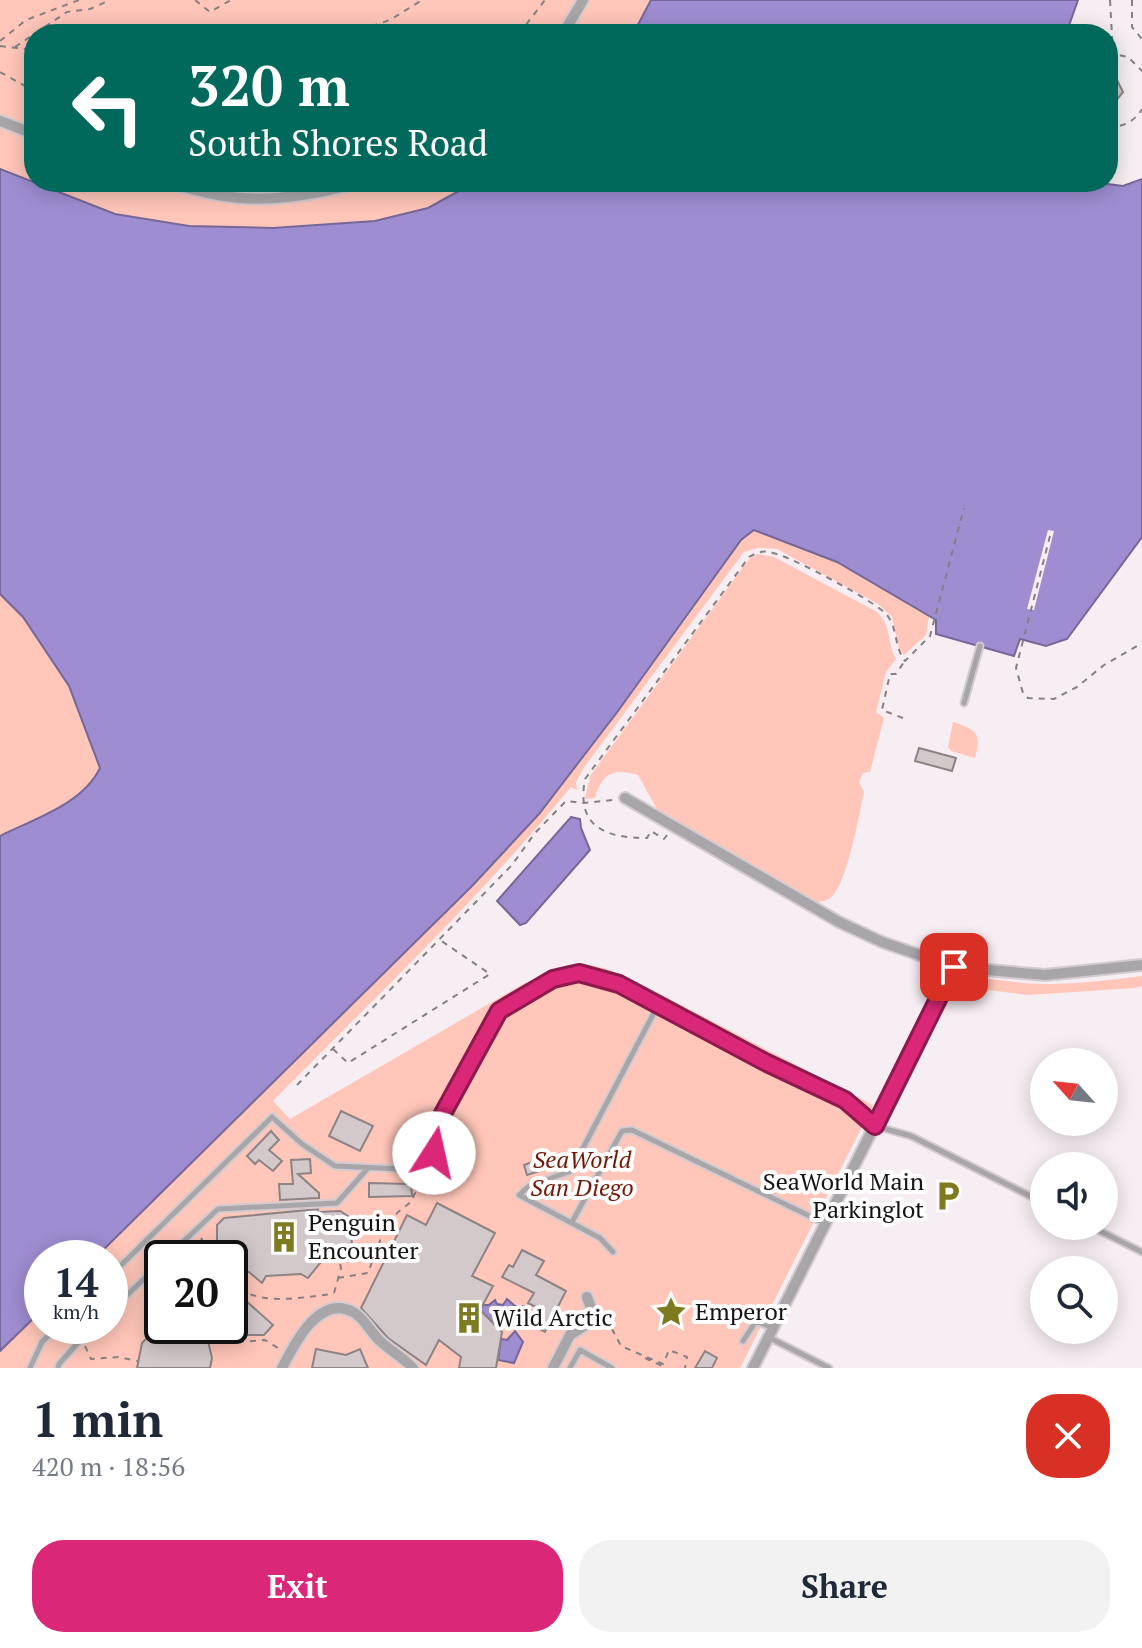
<!DOCTYPE html>
<meta charset="utf-8">
<style>
:root{--surface:#fff;--page:#f2f2f3;--text:#1f2937;--muted:#747a83;--accent:#db2777}
body{margin:0;font-family:"PT Serif",serif;background:var(--page);color:var(--text);height:100vh;display:flex;flex-direction:column;font-size:30px;white-space:nowrap}
*{box-sizing:border-box;margin:0}
p{font-size:26px;color:var(--muted)}
.icon{flex:none;width:44px;height:44px;fill:none;stroke:currentColor;stroke-width:2;stroke-linecap:round;stroke-linejoin:round}
.map{position:relative;height:1368px;overflow:hidden}
.drawer{display:flex;flex-direction:column;background:var(--surface);flex:1}
.drawer>*{flex:none}
.top-card{position:absolute;left:24px;top:24px;width:1094px;height:168px;border-radius:32px;box-shadow:0 4px 20px #0003;background:#00695c;color:#fff;overflow:hidden}
.needle{width:52px;rotate:297deg}
.controls{position:absolute;left:1030px;top:1048px;display:grid;gap:16px}
.controls a{display:grid;place-items:center;width:88px;height:88px;border-radius:50%;background:var(--surface);box-shadow:0 4px 20px #0003;font-size:40px}
.speed{position:absolute;left:24px;top:1240px;display:flex;gap:16px;font-size:40px;font-weight:700;text-align:center}
.speed>*{display:grid;place-content:center;width:104px;height:104px;border-radius:50%;background:var(--surface);box-shadow:0 4px 20px #0003;line-height:1}
.speed small{font-size:20px;font-weight:400}
.speed .limit{border:4px solid #111;border-radius:12px;background:#fff;color:#111}
.pin{position:absolute;display:grid;place-items:center;width:68px;height:68px;color:#fff;margin:-34px;border-radius:16px;box-shadow:0 4px 12px #0006}
.me{position:absolute;width:88px;margin:-44px;rotate:10deg;stroke-linejoin:round;filter:drop-shadow(0 0 6px #0008)}
.turn{display:flex;align-items:center;gap:28px;height:168px;padding:0 32px;font-size:36px}
.turn .icon{width:104px;height:104px;stroke-width:2.5}
.turn b{display:block;font-size:56px;line-height:68px}
.round{display:grid;place-items:center;flex:none;width:84px;height:84px;border-radius:32px;background:var(--page)}
.overview{display:flex;align-items:center;justify-content:space-between;height:136px;padding:0 32px}
h1{font-size:48px;font-weight:800;line-height:60px}
.cta{display:flex;gap:16px;margin-top:auto;padding:16px 32px}
.cta a{flex:1;height:92px;border-radius:32px;background:var(--accent);color:#fff;font-size:32px;font-weight:800;line-height:92px;text-align:center}
.cta a+a{background:var(--page);color:var(--text)}
.map>svg:first-child{display:block}
.green{fill:#ffc6b9;fill-rule:evenodd}
.water{fill:#9e8dd1;stroke:#756899;stroke-width:2}
.pier{fill:#f7eef3}
.building{fill:#d3c8ca;stroke:#8d8384;stroke-width:2}
.lines{fill:none;stroke-linecap:round;stroke-linejoin:round}
.lane-casing{stroke:#d3cbcf;stroke-width:9}
.street-casing{stroke:#d3cbcf;stroke-width:14}
.path{stroke:#868083;stroke-width:2;stroke-dasharray:6 6;stroke-linecap:butt}
.lane{stroke:#a9a6aa;stroke-width:5}
.street{stroke:#a9a6aa;stroke-width:10}
.route-casing{stroke:#8e194d;stroke-width:20}
.route{stroke:#db2777;stroke-width:14}
.labels{text-anchor:middle;stroke-width:8;stroke-linejoin:round;paint-order:stroke}
.park-label{font-size:24px;font-style:italic;fill:#741805;stroke:#fff}
.poi-label{font-size:24px;fill:#161315;stroke:#fff;text-anchor:start}
</style>
<div class="map">
<svg width="1142" height="1368" viewBox="0 0 1142 1368">
<rect width="100%" height="100%" fill="#f7eef3"/>
<path class="green" d="M 0,0 L 651,0 L 633,34 L 34,34 L 34,182 L 475,182 L 428,208 L 375,221 L 273,228 L 189,226 L 115,214 L 0,169 Z
M 754,530 L 837,562 L 929,616 L 926,635 L 904,655 L 899,649 L 892,617 L 878,604 L 777,549 L 758,548 L 744,552 L 585,766 L 576,782 L 577,790 L 571,787 C 479,899 374,998 273,1101 L 290,1119 L 523,984 L 569,965 L 586,964 L 607,969 L 637,982 L 873,1105 L 740,1368 L 0,1368 L 0,1351 L 42,1310 L 42,1326 L 110,1326 L 110,1258 L 95,1258 L 472,886 L 539,814 L 618,711 L 741,540 ZM 162,1258 L 230,1258 L 230,1326 L 162,1326 Z
M 757,554 L 774,557 L 877,612 C 893,628 886,641 896,659 L 886,672 L 876,712 L 884,718 L 870,772 L 863,773 L 859,782 L 864,792 C 859,814 847,888 829,899 C 828,900 819,902 817,902 L 657,809 L 638,775 C 614,768 602,773 595,798 L 585,799 L 590,776 L 749,559 Z
M 0,594 L 23,617 L 69,686 L 100,768 C 83,804 34,819 0,836 Z
M 953,722 C 977,730 982,733 975,758 L 951,751 L 948,747 Z
M 1142,976 L 1142,986 L 1135,988 L 1027,995 L 956,986 L 959,979 C 981,976 1001,981 1022,983 C 1063,986 1102,981 1142,976 Z"/>
<path class="water" d="M 651,0 L 1078,0 L 1066,34 L 633,34 Z
M 0,169 L 115,214 L 189,226 L 273,228 L 375,221 L 428,208 L 475,182 L 1093,182 L 1123,186 L 1142,179 L 1142,537 L 1067,639 L 1046,646 L 1020,639 L 1014,656 L 936,634 L 936,620 L 837,562 L 754,530 L 741,540 L 618,711 L 539,814 L 472,886 L 95,1258 L 42,1258 L 42,1310 L 0,1351 L 0,836 C 34,819 83,804 100,768 L 69,686 L 23,617 L 0,594 Z
M 571,817 L 580,819 L 581,828 L 590,850 L 526,923 L 520,925 L 497,901 Z
M 507,1299 L 515,1306 L 526,1306 L 531,1310 L 516,1323 L 502,1324 L 499,1322 L 496,1326 L 480,1310 L 483,1305 L 489,1305 L 495,1300 L 497,1304 L 503,1305 Z
M 515,1331 L 523,1342 L 514,1363 L 498,1360 L 501,1339 L 507,1340 Z"/>
<path class="pier" d="M 1048,530 L 1054,531 L 1034,610 L 1027,609 Z"/>
<path class="building" d="M 1108,79 L 1117,80 L 1123,92 L 1115,102 L 1108,102 Z
M 919,748 L 956,758 L 952,771 L 915,761 Z
M 341,1111 L 373,1126 L 360,1151 L 329,1136 Z
M 271,1131 L 279,1140 L 269,1150 L 282,1161 L 273,1171 L 259,1160 L 255,1164 L 247,1156 Z
M 551,1155 L 555,1166 L 527,1175 L 524,1165 Z
M 310,1159 L 311,1173 L 298,1174 L 319,1193 L 319,1198 L 280,1200 L 279,1184 L 293,1184 L 291,1160 Z
M 369,1183 L 411,1184 L 412,1196 L 369,1197 Z
M 437,1203 L 495,1233 L 472,1276 L 493,1286 L 480,1310 L 502,1332 L 496,1368 L 459,1368 L 461,1357 L 439,1340 L 426,1365 L 388,1338 L 361,1308 L 407,1215 L 426,1225 Z
M 318,1209 L 318,1212 L 340,1211 L 348,1216 L 353,1250 L 329,1252 L 308,1278 L 301,1274 L 266,1276 L 262,1283 L 249,1272 L 232,1275 L 232,1257 L 217,1252 L 217,1225 L 224,1218 Z
M 522,1250 L 544,1261 L 536,1275 L 566,1291 L 545,1332 L 530,1324 L 538,1308 L 528,1303 L 534,1293 L 502,1277 L 509,1265 L 513,1267 Z
M 235,1291 L 273,1325 L 264,1335 L 236,1335 L 236,1327 L 230,1321 L 230,1298 Z
M 159,1326 L 186,1326 L 208,1341 L 212,1358 L 210,1368 L 137,1368 L 142,1343 Z
M 316,1349 L 346,1355 L 360,1349 L 368,1368 L 312,1368 Z
M 705,1351 L 717,1358 L 712,1368 L 695,1368 Z"/>
<g class="lines">
<defs>
<path id="lane" d="M 964,703 L 980,646
M 572,1222 L 622,1131 L 632,1130 L 824,1223
M 1090,1226 L 1142,1252
M 613,1252 L 600,1238 L 519,1195 L 529,1186 L 571,1171 L 658,1005
M 166,1258 L 218,1209 L 337,1203 L 368,1168
M 110,1276 L 272,1117 L 302,1144 L 335,1166 L 423,1170 L 434,1153 L 435,1142 L 429,1139 L 499,1011 L 553,979 L 579,973 L 619,984 L 765,1062 L 845,1100 L 875,1126 L 911,1136 L 1044,1203
M 110,1311 L 162,1262
M 770,1338 L 829,1368
M 743,1341 L 756,1321 L 773,1328
M 30,1368 L 42,1342 L 58,1326
M 58,1368 L 59,1364 L 93,1326
M 570,1368 L 580,1350 L 612,1368"/>
<path id="street" d="M 563,34 L 583,0
M 0,121 L 34,134
M 164,182 C 182,186 200,192 218,195 C 263,204 317,195 360,182
M 625,798 L 839,922 L 882,942 L 954,967 L 1045,975 L 1142,965
M 282,1368 C 295,1343 319,1294 353,1312 C 363,1317 370,1331 379,1340 C 389,1350 404,1358 413,1368
M 553,1368 L 570,1335 L 587,1324 L 592,1311 L 587,1297
M 753,1368 L 954,967"/>
</defs>
<use href="#lane" class="lane-casing"/>
<use href="#street" class="street-casing"/>
<path class="path" d="M 195,0 L 210,12 L 231,0
M 1110,0 L 1113,53
M 1132,0 L 1132,27 L 1142,39
M 349,34 L 390,20 L 422,0
M 519,34 L 545,0
M 0,41 L 26,20 L 79,0
M 0,46 L 34,50
M 15,47 L 67,12 L 90,9 L 110,0
M 1108,53 L 1128,57 L 1142,71
M 0,72 L 34,91
M 1108,127 C 1123,127 1134,122 1142,109
M 1050,536 L 1016,668 L 1023,693 L 1028,698 L 1054,699 L 1077,687 L 1104,665 L 1142,643
M 903,718 L 882,710 L 890,674 L 896,674 L 904,662
M 667,835 L 664,839 L 651,831 L 647,838 C 605,838 576,827 585,779 L 749,557 C 758,552 763,550 773,553 C 790,556 877,602 887,615 C 898,629 894,647 905,661 L 930,636 L 964,508
M 333,1049 L 348,1063 L 490,974 L 440,940
M 297,1085 L 512,865 L 535,833 L 566,801 L 584,803 L 613,800
M 201,1238 L 212,1258
M 338,1278 L 368,1273 L 384,1230 L 398,1212 L 411,1202 L 415,1193 L 411,1178
M 230,1282 C 258,1308 299,1297 334,1294
M 238,1289 L 245,1281 L 246,1273
M 334,1293 L 341,1268 L 337,1251
M 600,1326 L 612,1329 L 621,1346 L 663,1364 L 669,1350 L 687,1357 L 685,1368
M 231,1327 L 233,1342
M 226,1343 L 265,1340 L 278,1348
M 85,1346 L 91,1359 L 118,1357 L 138,1361
M 645,1358 L 662,1366"/>
<use href="#lane" class="lane"/>
<use href="#street" class="street"/>
</g>
<g class="lines">
<defs>
<path id="route" d="M 434,1153 L 435,1142 L 429,1139 L 499,1011 L 553,979 L 579,973 L 619,984 L 765,1062 L 845,1100 L 875,1126 L 954,967"/>
</defs>
<use href="#route" class="route-casing"/>
<use href="#route" class="route"/>
</g>
<defs>
<symbol id="parking-bare" viewBox="-9 -9 18 18"><path d="M-3.5-5.5H1a3.5 3.5 0 0 1 0 7H-1V5.5H-3.5ZM-1-3.4V-.6H.8a1.4 1.4 0 0 0 0-2.8Z" fill="#7e7a20" stroke="#fff" stroke-width="2.5" paint-order="stroke"/></symbol>
<symbol id="building-bare" viewBox="-9 -9 18 18"><path d="M-4-6H4V6H1V3H-1V6H-4ZM-2.5-4.3h1.7v1.8h-1.7ZM.8-4.3h1.7v1.8H.8ZM-2.5-1h1.7V.8h-1.7ZM.8-1h1.7V.8H.8Z" fill="#7e7a20" stroke="#fff" stroke-width="2.5" paint-order="stroke"/></symbol>
<symbol id="sight-bare" viewBox="-9 -9 18 18"><path d="M0-6L1.8-2.2L6-1.7L2.9 1.2L3.7 5.4L0 3.3L-3.7 5.4L-2.9 1.2L-6-1.7L-1.8-2.2Z" fill="#7e7a20" stroke="#fff" stroke-width="2.5" paint-order="stroke"/></symbol>
</defs>
<g fill-rule="evenodd">
<use href="#parking-bare" x="926" y="1174" width="44" height="44"/>
<use href="#building-bare" x="262" y="1215" width="44" height="44"/>
<use href="#sight-bare" x="649" y="1290" width="44" height="44"/>
<use href="#building-bare" x="447" y="1296" width="44" height="44"/>
</g>
<g class="labels">
<g class="park-label">
<text x="582" y="1168">SeaWorld<tspan x="582" dy="28">San Diego</tspan></text>
</g>
<g class="poi-label">
<text x="924" y="1190" text-anchor="end">SeaWorld Main<tspan x="924" dy="28">Parkinglot</tspan></text>
<text x="308" y="1231">Penguin<tspan x="308" dy="28">Encounter</tspan></text>
<text x="695" y="1320">Emperor</text>
<text x="493" y="1326">Wild Arctic</text>
</g>
</g>
</svg>
<div class="controls">
<a><svg class="needle" viewBox="-14 -14 28 28"><path d="M0-13l5 13h-10z" fill="#e53935"/><path d="M0 13l5-13h-10z" fill="#747a83"/></svg></a>
<a><svg class="icon" aria-label="sound" viewBox="0 0 24 24"><path d="M4 9h4l5-4v14l-5-4H4zM17 9q2 3 0 6"/></svg></a>
<a><svg class="icon" aria-label="search" viewBox="0 0 24 24"><circle cx="10" cy="10" r="6"/><path d="M15 15l6 6"/></svg></a>
</div>
<div class="speed"><div>14<small>km/h</small></div><div class="limit">20</div></div>
<div class="pin" style="left:954px;top:967px;background:#d93025"><svg class="icon" aria-label="arrive" viewBox="0 0 24 24"><path d="M6 21V4h12l-3 4 3 4H6"/></svg></div>
<svg class="me" style="left:434px;top:1153px" viewBox="-20 -20 40 40"><circle r="19" fill="#fff"/><path d="M0-13L10 11 0 6-10 11z" fill="#db2777"/></svg>
<div class="top-card">
<div class="turn"><svg class="icon" aria-label="left" viewBox="0 0 24 24"><path d="M17 20v-9H6M10 6l-5 5 5 5"/></svg><div><b>320 m</b>South Shores Road</div></div>
</div>
</div>
<section class="drawer">
<div class="overview"><div><h1>1 min</h1><p>420 m · 18:56</p></div><a class="round" style="background:#d93025;color:#fff"><svg class="icon" aria-label="close" viewBox="0 0 24 24"><path d="M6 6l12 12M18 6L6 18"/></svg></a></div>
<div class="cta"><a>Exit</a><a>Share</a></div>
</section>
